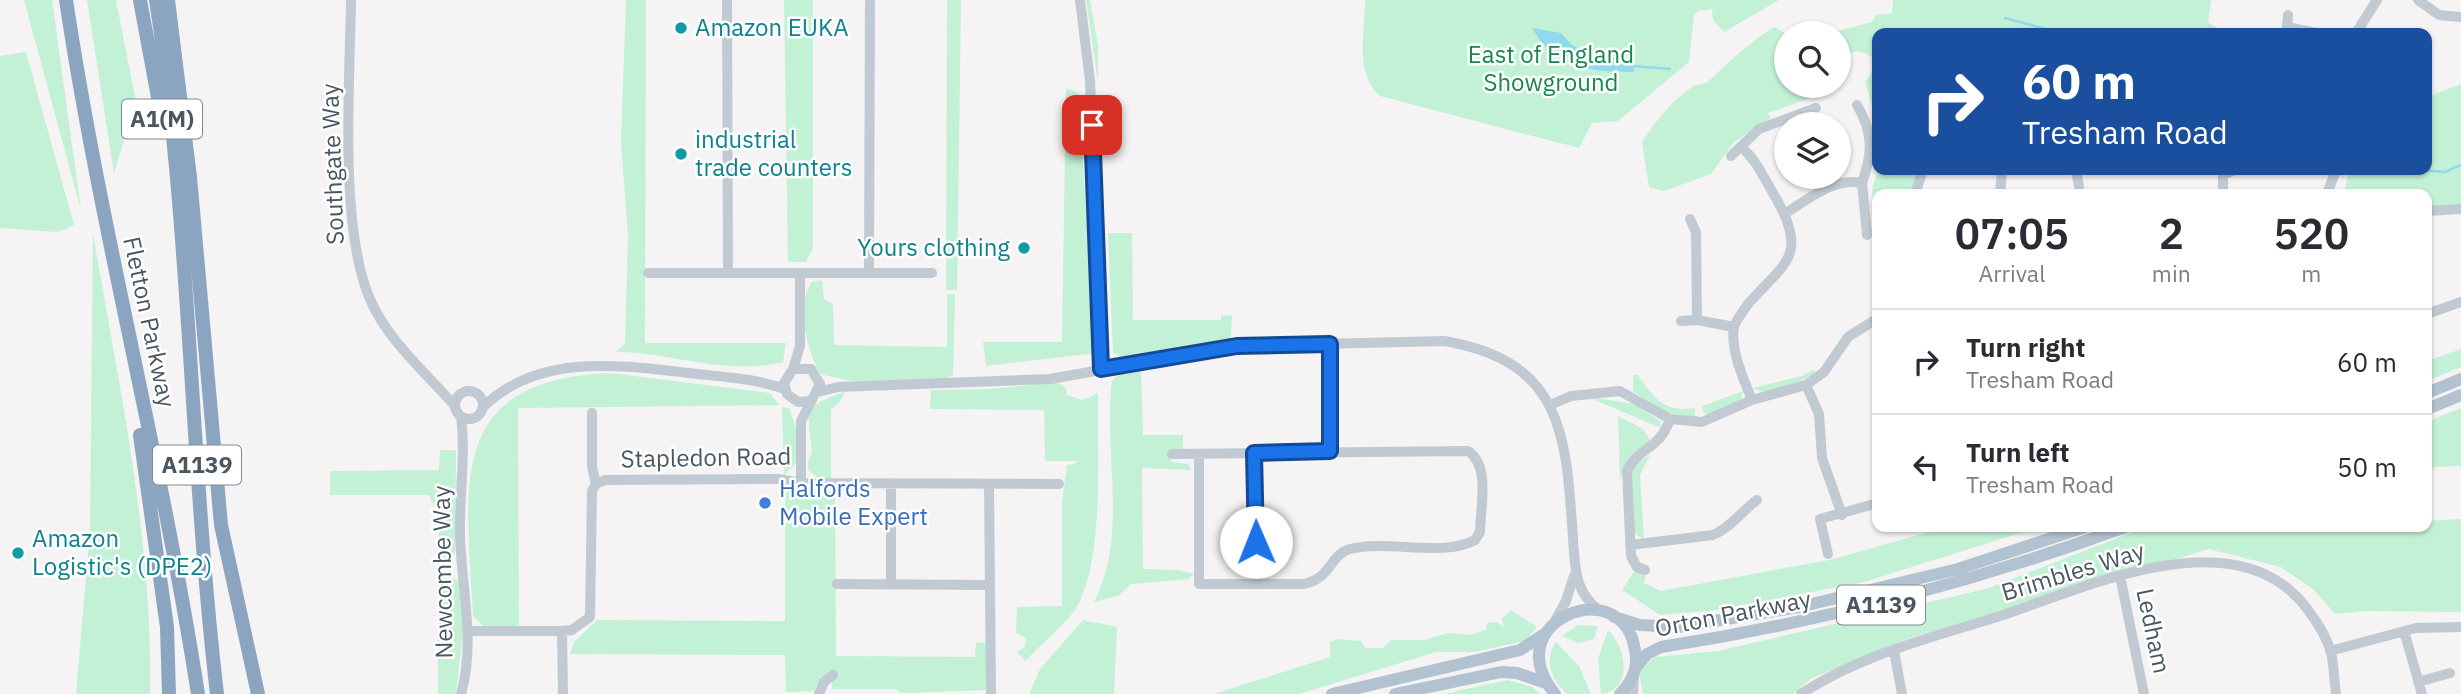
<!DOCTYPE html>
<style>
:root{--surface:#fff;--page:#f7f7f7;--text:#2b2b33;--muted:#7c7c81;--line:#e1e1e2}
body{margin:0;font-family:"IBM Plex Sans",sans-serif;background:var(--page);color:var(--text);height:100vh;display:flex;flex-direction:column;font-size:26px;white-space:nowrap}
*{box-sizing:border-box;margin:0}
p{font-size:23px;color:var(--muted)}
.icon{flex:none;width:38px;height:38px;fill:none;stroke:currentColor;stroke-width:2;stroke-linecap:round;stroke-linejoin:round}
.map{position:relative;flex:1;overflow:hidden}
.sheet{position:absolute;left:1872px;top:189px;width:560px;height:343px;display:flex;flex-direction:column;background:var(--surface);border-radius:14px;box-shadow:0 2px 5px #0004}
.sheet>*{flex:none}
.banner{position:absolute;left:1872px;top:28px;width:560px;height:147px;border-radius:14px;box-shadow:0 2px 5px #0004;background:#1a4fa0;color:#fff;overflow:hidden}
.buttons{position:absolute;left:1774px;top:21px;display:grid;gap:14px}
.buttons a{display:grid;place-items:center;width:77px;height:77px;border-radius:50%;background:var(--surface);box-shadow:0 2px 5px #0004;font-size:35px}
.pin{position:absolute;display:grid;place-items:center;width:60px;height:60px;color:#fff;margin:-30px;border-radius:14px;box-shadow:0 4px 10px #0006}
.me{position:absolute;width:77px;margin:-38px;rotate:359deg;stroke-linejoin:round;filter:drop-shadow(0 0 5px #0008)}
.turn{display:flex;align-items:center;gap:24px;height:147px;padding:0 35px;font-size:32px}
.turn .icon{width:91px;height:91px;stroke-width:2.5}
.turn b{display:block;font-size:49px;line-height:60px}
.eta{display:flex;justify-content:space-evenly;align-items:center;height:119px;text-align:center}
.eta b{font-size:42px;font-weight:600;line-height:49px}
ul{padding:0;list-style:none}
li{display:flex;align-items:center;gap:21px;height:105px;padding:0 35px;border-top:2px solid var(--line)}
li div{flex:1}
li b{display:block;font-size:26px}
li em{font-style:normal}
.map>svg:first-child{display:block}
.green{fill:#c3f1d5}
.water{fill:#90daee}
.lines{fill:none;stroke-linecap:round;stroke-linejoin:round}
.stream{stroke:#90daee;stroke-width:2.5}
.minor{stroke:#c1cad2;stroke-width:10}
.major{stroke:#b3c2d1;stroke-width:12}
.highway{stroke:#8ba5c1;stroke-width:14}
.route-casing{stroke:#114b97;stroke-width:18}
.route{stroke:#1a73e8;stroke-width:12}
.culture-dot{fill:#0f9aa8;stroke:#fff;stroke-width:2.5}
.shop-dot{fill:#3f7fe0;stroke:#fff;stroke-width:2.5}
.labels{text-anchor:middle;stroke-width:5;stroke-linejoin:round;paint-order:stroke}
.shield{fill:#fff;stroke:#808990;stroke-width:2}
.shield-label{font-size:23px;font-weight:bold;fill:#4a5661}
.culture-label{font-size:24px;fill:#0d838f;stroke:#fff;text-anchor:start}
.park-label{font-size:24px;fill:#17864f;stroke:#fff}
.street-label{font-size:24px;fill:#4a5661;stroke:#fff}
.shop-label{font-size:24px;fill:#366cbe;stroke:#fff;text-anchor:start}
</style>
<div class="map">
<svg width="2461" height="694" viewBox="0 0 2461 694">
<rect width="100%" height="100%" fill="#f5f3f3"/>
<path class="green" d="M 24,0 L 52,0 L 81,210 Z
M 87,0 L 116,0 L 136,102 L 114,173 Z
M 626,0 L 646,0 L 645,343 L 786,343 L 783,362 C 725,376 671,352 616,352 L 625,343 L 628,236 L 621,142 Z
M 784,0 L 813,0 L 813,248 L 806,262 L 788,262 Z
M 947,0 L 961,0 L 957,290 L 946,290 Z
M 1086,0 L 1090,0 L 1098,46 L 1098,81 Z
M 1365,0 L 1779,0 L 1724,32 L 1713,20 L 1712,9 L 1698,11 L 1694,15 L 1689,62 L 1618,121 L 1592,123 L 1579,148 L 1380,96 C 1354,73 1365,32 1365,0 Z
M 1893,0 L 2211,0 L 2208,22 L 2225,33 L 1878,33 L 1878,53 L 1874,58 C 1861,51 1856,48 1844,57 L 1842,72 L 1846,76 L 1839,80 L 1839,33 L 1830,33 L 1872,22 L 1876,15 L 1892,13 Z
M 1774,27 L 1787,34 L 1787,86 L 1831,86 L 1816,96 L 1768,113 L 1771,118 L 1734,142 L 1711,174 L 1664,191 L 1649,187 L 1642,142 C 1656,121 1672,99 1694,86 C 1699,84 1706,84 1708,82 C 1727,63 1749,43 1774,27 Z
M 26,52 L 74,225 L 58,232 L 0,228 L 0,56 Z
M 1878,61 L 1878,123 L 1865,82 L 1873,71 L 1873,62 Z
M 2461,84 L 2461,209 L 2427,211 L 2427,194 L 2344,194 L 2349,170 L 2427,170 L 2427,97 Z
M 1066,88 L 1078,93 L 1096,353 L 986,366 L 983,342 L 1062,342 Z
M 1878,170 L 1920,170 L 1915,187 L 1909,194 L 1878,194 L 1878,252 L 1872,190 Z
M 1102,179 L 1110,356 L 1106,350 L 1099,180 Z
M 1108,233 L 1132,233 L 1133,320 L 1221,320 L 1221,315 L 1232,316 L 1231,339 L 1224,343 L 1127,360 L 1113,353 Z
M 93,234 C 119,386 153,539 150,694 L 76,694 L 90,531 Z
M 822,280 L 824,299 L 833,304 L 834,345 L 947,347 L 947,294 L 955,294 L 953,375 L 942,380 L 851,381 L 820,374 C 807,349 795,307 812,282 Z
M 2461,349 L 2461,367 L 2427,381 L 2427,361 Z
M 1141,369 L 1143,435 L 1183,435 L 1183,450 L 1171,452 L 1171,462 L 1188,464 L 1192,470 L 1142,468 L 1143,569 L 1178,570 L 1194,574 L 1188,579 L 1131,584 L 1118,596 L 1094,602 C 1129,536 1103,453 1112,381 L 1122,372 Z
M 1814,370 L 1815,373 C 1802,381 1767,399 1753,388 L 1801,376 Z
M 610,373 L 770,393 L 779,405 L 518,408 L 519,626 L 484,627 L 473,616 C 467,489 442,380 610,373 Z
M 1633,375 L 1637,375 C 1655,397 1662,413 1695,408 L 1695,418 L 1664,412 L 1633,391 Z
M 1057,382 L 1066,388 L 1067,395 L 1083,400 L 1098,393 C 1097,448 1106,573 1071,615 C 1058,631 1040,644 1026,661 L 1017,652 L 1025,647 L 1026,638 L 1016,633 L 1017,607 L 1062,606 L 1062,502 L 1067,465 L 1075,464 L 1077,461 L 1045,461 L 1044,410 L 930,409 L 931,390 L 991,389 Z
M 1743,391 L 1741,400 L 1709,415 L 1704,413 L 1702,406 Z
M 845,392 L 840,402 L 831,409 L 831,479 L 818,478 L 808,470 L 808,461 L 812,452 C 808,410 800,407 845,392 Z
M 1597,398 L 1635,404 L 1660,421 L 1661,428 L 1595,400 Z
M 782,407 L 789,408 L 796,428 L 796,463 L 784,475 Z
M 2461,408 L 2461,466 L 2434,467 L 2427,472 L 2427,422 Z
M 1618,416 L 1643,429 L 1652,443 L 1623,468 L 1620,480 Z
M 440,450 L 456,450 L 455,553 L 449,562 L 443,559 L 439,552 L 438,514 L 429,495 L 330,495 L 330,471 L 439,470 Z
M 1650,455 L 1640,475 L 1644,540 L 1634,533 L 1632,473 L 1635,465 Z
M 785,487 L 835,491 L 836,656 L 975,657 L 976,643 L 987,642 L 987,690 L 901,693 L 896,689 L 832,689 L 832,671 L 822,677 L 814,691 L 786,692 L 785,655 L 570,654 L 574,642 L 597,620 L 785,621 Z
M 2461,519 L 2461,612 L 2363,611 L 2335,614 L 2314,590 L 2281,567 L 2209,549 L 1907,639 L 1812,678 L 1793,694 L 1643,694 L 1639,672 L 1655,657 L 1718,651 L 1986,589 L 2146,527 L 2427,527 L 2427,521 Z
M 1946,527 L 2039,527 L 1864,582 L 1718,610 L 1660,615 L 1622,590 L 1635,570 L 1646,574 L 1644,583 L 1661,591 L 1834,559 Z
M 449,574 L 459,582 L 463,632 L 456,694 L 438,694 L 438,580 Z
M 1511,610 L 1537,627 L 1525,641 L 1474,652 L 1436,652 L 1299,694 L 1214,694 L 1330,657 L 1330,642 L 1338,639 L 1361,641 L 1365,648 L 1383,648 L 1391,640 L 1424,640 L 1448,633 L 1471,635 L 1486,630 L 1487,623 L 1497,622 L 1504,628 L 1502,618 Z
M 1083,620 L 1117,627 L 1114,694 L 1029,694 L 1040,669 Z
M 1578,625 L 1598,626 L 1594,639 L 1578,643 L 1562,636 Z
M 1608,630 C 1626,646 1634,690 1601,694 L 1598,659 Z
M 1556,642 L 1579,666 L 1591,694 L 1568,694 C 1552,683 1543,659 1556,642 Z
M 1507,680 L 1532,687 L 1540,694 L 1444,694 Z"/>
<path class="water" d="M 1532,28 L 1561,33 L 1571,44 L 1584,52 L 1631,61 L 1635,66 L 1633,72 C 1590,72 1555,68 1532,28 Z"/>
<g class="lines">
<path class="stream" d="M 2005,18 L 2060,33
M 1633,66 L 1670,69
M 2421,170 L 2445,172 L 2461,165"/>
<path class="minor" d="M 351,0 C 350,82 339,223 369,297 C 387,340 425,372 455,406
M 727,0 L 728,272
M 1080,0 L 1090,81 L 1101,369
M 2418,0 L 2439,15 L 2461,17
M 2288,15 L 2287,27 L 2316,33
M 2356,33 L 2377,0
M 1857,105 C 1873,132 1873,153 1862,183
M 1741,147 C 1757,160 1766,182 1777,200 C 1809,257 1783,264 1748,304 C 1744,310 1736,320 1734,327 C 1730,350 1744,380 1752,400
M 1731,156 L 1759,129 L 1816,108
M 2076,170 L 2079,187
M 1915,194 L 1923,170
M 2000,194 L 2002,170
M 2223,194 L 2223,175 L 2235,170
M 2327,194 L 2336,170
M 2427,211 L 2461,209
M 1784,214 C 1808,200 1833,177 1862,183 L 1867,235
M 1690,219 L 1696,232 L 1697,320 L 1734,327
M 648,273 L 932,273
M 869,273 L 870,0
M 2427,314 L 2461,302
M 1681,321 L 1697,320
M 1330,344 L 1330,451
M 793,369 L 800,346 L 800,273
M 1806,385 L 1819,414 L 1822,458 L 1842,515
M455 405a14 14 0 1 1 28 0a14 14 0 1 1-28 0Z
M 818,392 L 838,387 L 1050,379 L 1237,346 L 1444,341 C 1564,361 1566,436 1573,538 C 1575,566 1574,592 1599,610
M 1550,405 L 1571,396 L 1620,391 L 1670,419 L 1702,422 L 1752,400 L 1806,385 L 1824,372 L 1848,337 L 1878,318
M 484,406 C 540,353 619,365 689,373 C 722,377 754,378 785,389
M 592,413 L 592,467 L 596,484
M 1254,453 L 1258,584
M 1172,454 L 1468,451 C 1491,466 1480,508 1480,532 L 1475,540 C 1442,558 1388,539 1350,549 C 1329,555 1333,577 1304,584 L 1199,584 L 1199,454
M 801,483 L 1059,484
M 891,484 L 891,584
M 989,484 L 991,694
M 1630,545 L 1713,535 C 1730,528 1742,511 1757,500
M 1828,554 L 1820,519 L 1878,503
M 1645,570 L 1637,567 L 1631,556 L 1627,471 C 1639,446 1659,451 1670,419
M 2120,576 L 2144,694
M 837,584 L 989,585
M 1555,621 L 1566,601 L 1574,576
M 468,631 L 562,631 L 572,630 L 590,617 L 592,491 L 596,484 L 605,480 L 778,479 L 801,483 L 801,421 L 820,384 L 811,369 L 793,369 L 784,383 L 787,394 L 798,402 L 810,401
M 562,631 L 563,694
M 2404,631 L 2422,694
M 1894,651 L 1902,694
M 2330,651 L 2416,628 L 2461,627
M 2418,682 L 2450,673
M 461,694 C 476,641 461,588 460,534 C 459,495 466,456 461,417
M 819,694 L 824,682 L 833,675
M 1633,694 L 1634,675
M 1801,694 C 1861,654 1935,637 2003,615 C 2090,586 2239,515 2308,610 C 2317,622 2327,638 2331,652 C 2334,665 2334,680 2336,694"/>
<path class="major" d="M 2427,393 L 2461,379
M 2427,409 L 2461,395
M 1614,617 L 1640,625 L 1678,627 L 1799,607 L 1958,569 L 2085,527
M 1636,667 L 1647,654 L 1661,647 C 1821,622 1974,582 2125,527
M 1332,694 L 1520,650 L 1543,635
M 1395,694 L 1501,672 L 1517,673 L 1546,683
M 1555,694 C 1495,622 1622,570 1635,650 C 1639,667 1632,682 1620,694"/>
<path class="highway" d="M 66,0 C 101,233 162,461 198,694
M 140,0 L 164,130
M 156,0 C 191,230 190,463 217,694
M 168,0 L 190,177 L 221,525 L 258,694
M 140,435 L 167,627 L 169,694"/>
</g>
<g class="lines">
<defs>
<path id="route" d="M 1092,125 L 1101,369 L 1237,346 L 1330,344 L 1330,451 L 1254,453 L 1256,542"/>
</defs>
<use href="#route" class="route-casing"/>
<use href="#route" class="route"/>
</g>
<g class="culture-dot">
<circle cx="681" cy="28" r="7"/>
<circle cx="681" cy="154" r="7"/>
<circle cx="1024" cy="248" r="7"/>
<circle cx="18" cy="553" r="7"/>
</g>
<circle class="shop-dot" cx="765" cy="503" r="7"/>
<g class="labels">
<g class="shield">
<rect x="122" y="99.5" width="80" height="39" rx="5"/>
<rect x="153" y="445.5" width="88" height="39" rx="5"/>
<rect x="1837" y="585.5" width="88" height="39" rx="5"/>
</g>
<g class="shield-label">
<text x="162" y="127">A1(M)</text>
<text x="197" y="473">A1139</text>
<text x="1881" y="613">A1139</text>
</g>
<g class="culture-label">
<text x="695" y="36">Amazon EUKA</text>
<text x="695" y="148">industrial<tspan x="695" dy="28">trade counters</tspan></text>
<text x="1010" y="256" text-anchor="end">Yours clothing</text>
<text x="32" y="547">Amazon<tspan x="32" dy="28">Logistic's (DPE2)</tspan></text>
</g>
<g class="park-label">
<text x="1551" y="63">East of England<tspan x="1551" dy="28">Showground</tspan></text>
</g>
<g class="street-label">
<text transform="translate(333 164) rotate(-92)" y="8">Southgate Way</text>
<text transform="translate(149 322) rotate(78)" y="8">Fletton Parkway</text>
<text transform="translate(706 458) rotate(-1)" y="8">Stapledon Road</text>
<text transform="translate(443 572) rotate(-91)" y="8">Newcombe Way</text>
<text transform="translate(2073 572) rotate(-17)" y="8">Brimbles Way</text>
<text transform="translate(1733 614) rotate(-11)" y="8">Orton Parkway</text>
<text transform="translate(2153 631) rotate(78)" y="8">Ledham</text>
</g>
<g class="shop-label">
<text x="779" y="497">Halfords<tspan x="779" dy="28">Mobile Expert</tspan></text>
</g>
</g>
</svg>
<div class="buttons">
<a><svg class="icon" aria-label="search" viewBox="0 0 24 24"><circle cx="10" cy="10" r="6"/><path d="M15 15l6 6"/></svg></a>
<a><svg class="icon" aria-label="layers" viewBox="0 0 24 24"><path d="M12 4l9 5-9 5-9-5zM3 14l9 5 9-5"/></svg></a>
</div>
<div class="pin" style="left:1092px;top:125px;background:#d93025"><svg class="icon" aria-label="arrive" viewBox="0 0 24 24"><path d="M6 21V4h12l-3 4 3 4H6"/></svg></div>
<svg class="me" style="left:1256px;top:542px" viewBox="-20 -20 40 40"><circle r="19" fill="#fff"/><path d="M0-13L10 11 0 6-10 11z" fill="#1a73e8"/></svg>
<div class="banner">
<div class="turn"><svg class="icon" aria-label="right" viewBox="0 0 24 24"><path d="M7 20v-9h11M14 6l5 5-5 5"/></svg><div><b>60 m</b>Tresham Road</div></div>
</div>
<section class="sheet">
<div class="eta">
<div><b>07:05</b><p>Arrival</p></div>
<div><b>2</b><p>min</p></div>
<div><b>520</b><p>m</p></div>
</div>
<ul>
<li><svg class="icon" aria-label="right" viewBox="0 0 24 24"><path d="M7 20v-9h11M14 6l5 5-5 5"/></svg><div><b>Turn right</b><p>Tresham Road</p></div><em>60 m</em></li>
<li><svg class="icon" aria-label="left" viewBox="0 0 24 24"><path d="M17 20v-9H6M10 6l-5 5 5 5"/></svg><div><b>Turn left</b><p>Tresham Road</p></div><em>50 m</em></li>
</ul>
</section>
</div>
